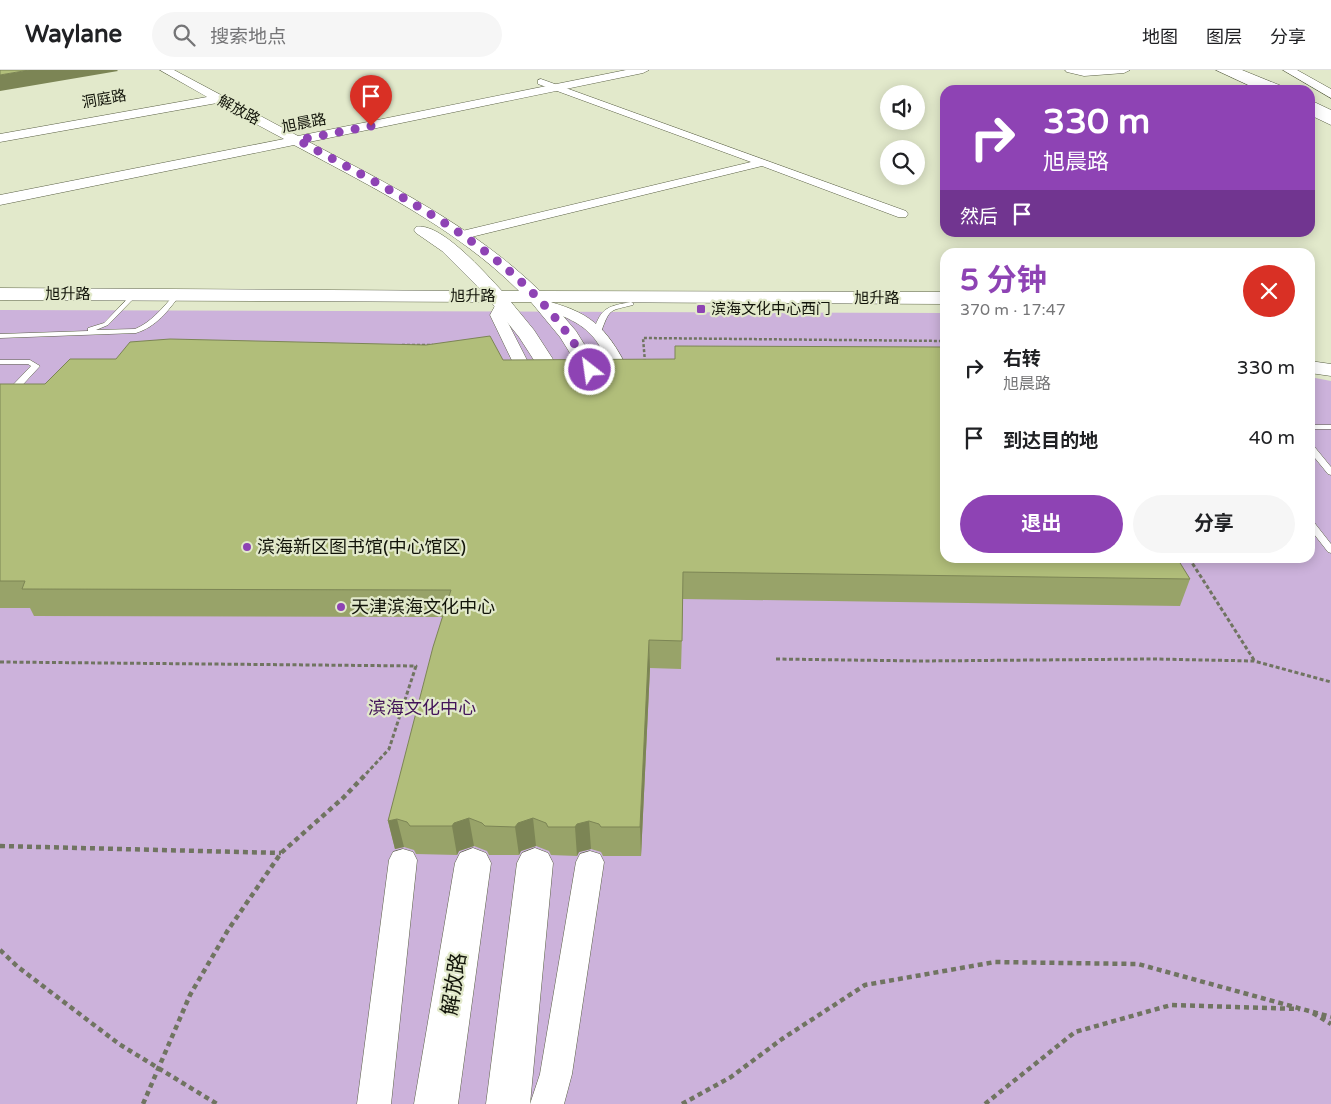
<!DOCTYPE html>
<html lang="zh">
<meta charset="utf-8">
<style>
:root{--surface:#fff;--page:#f6f6f6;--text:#202124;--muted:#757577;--line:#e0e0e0;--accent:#8e43b4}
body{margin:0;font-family:"Varela Round","Noto Sans SC",sans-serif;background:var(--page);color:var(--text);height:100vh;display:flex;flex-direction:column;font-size:19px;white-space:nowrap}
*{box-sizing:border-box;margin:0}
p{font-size:16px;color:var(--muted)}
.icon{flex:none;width:28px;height:28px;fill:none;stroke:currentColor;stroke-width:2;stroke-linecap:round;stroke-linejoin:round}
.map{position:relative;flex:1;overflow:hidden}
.details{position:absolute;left:940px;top:178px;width:375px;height:315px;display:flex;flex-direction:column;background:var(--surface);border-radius:15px;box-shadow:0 2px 12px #0003}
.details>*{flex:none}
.banner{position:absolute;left:940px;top:15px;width:375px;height:152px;border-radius:15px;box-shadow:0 2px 12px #0003;background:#8e43b4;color:#fff;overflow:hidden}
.buttons{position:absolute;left:880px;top:15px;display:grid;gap:10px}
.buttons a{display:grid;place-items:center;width:45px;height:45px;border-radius:50%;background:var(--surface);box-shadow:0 2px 12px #0003;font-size:25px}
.pin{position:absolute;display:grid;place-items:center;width:42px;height:42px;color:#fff;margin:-51px -21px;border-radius:50% 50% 50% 0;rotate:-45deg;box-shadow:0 0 5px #0007}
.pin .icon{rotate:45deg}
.me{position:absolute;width:55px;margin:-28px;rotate:330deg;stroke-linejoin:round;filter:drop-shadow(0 0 4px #0008)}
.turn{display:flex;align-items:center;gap:18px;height:105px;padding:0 20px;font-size:22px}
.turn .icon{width:65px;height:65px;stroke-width:2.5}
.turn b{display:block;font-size:35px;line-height:42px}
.then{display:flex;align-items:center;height:48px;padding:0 20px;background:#0003;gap:10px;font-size:19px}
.round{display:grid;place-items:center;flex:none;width:52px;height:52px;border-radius:26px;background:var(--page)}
.summary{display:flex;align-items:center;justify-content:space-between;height:85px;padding:0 20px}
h1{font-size:30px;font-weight:700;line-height:38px;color:var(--accent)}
.primary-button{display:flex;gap:10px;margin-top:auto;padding:10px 20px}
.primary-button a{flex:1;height:58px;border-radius:30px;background:var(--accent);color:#fff;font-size:20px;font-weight:700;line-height:58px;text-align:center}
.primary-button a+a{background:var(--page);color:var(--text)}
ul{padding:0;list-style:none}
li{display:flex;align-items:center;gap:15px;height:70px;padding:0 20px}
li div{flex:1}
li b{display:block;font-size:19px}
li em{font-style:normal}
header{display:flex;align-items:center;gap:30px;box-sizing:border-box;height:70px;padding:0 25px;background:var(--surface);border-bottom:1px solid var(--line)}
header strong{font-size:24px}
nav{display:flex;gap:28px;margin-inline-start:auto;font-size:18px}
.search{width:350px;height:45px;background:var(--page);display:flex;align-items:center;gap:12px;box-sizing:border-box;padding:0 18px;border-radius:28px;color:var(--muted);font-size:19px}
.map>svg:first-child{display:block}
.green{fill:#ccb2db}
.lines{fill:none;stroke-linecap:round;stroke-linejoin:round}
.lane-casing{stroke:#5b6146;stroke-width:1}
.street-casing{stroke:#5b6146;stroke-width:1}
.secondary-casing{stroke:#5b6146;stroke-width:1}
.path-far2{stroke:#707461;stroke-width:2.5;stroke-dasharray:3 2;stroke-linecap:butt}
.path-far1{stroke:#707461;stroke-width:3;stroke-dasharray:4 2.5;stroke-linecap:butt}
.path{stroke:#707461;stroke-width:4.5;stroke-dasharray:5 4;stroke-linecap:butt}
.lane{fill:#fff;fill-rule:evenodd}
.street{fill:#fff;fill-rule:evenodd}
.secondary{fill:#fff;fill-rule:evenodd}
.wall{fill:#98a369}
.shaded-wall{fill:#7c8555}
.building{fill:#b1be7a;stroke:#7c8555}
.route{stroke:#8e43b4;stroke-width:9;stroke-dasharray:0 16.2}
.poi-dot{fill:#8e43b4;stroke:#e2e9cb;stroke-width:2}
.labels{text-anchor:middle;stroke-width:4.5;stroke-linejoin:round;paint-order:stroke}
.far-street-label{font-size:15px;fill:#12140a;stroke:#e2e9cb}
.far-poi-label{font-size:15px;fill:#12140a;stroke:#e2e9cb;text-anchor:start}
.poi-label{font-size:18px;fill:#12140a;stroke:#e2e9cb;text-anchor:start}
.park-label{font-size:18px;fill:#431459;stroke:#e2e9cb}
.near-street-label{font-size:21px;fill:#12140a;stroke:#e2e9cb}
</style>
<header>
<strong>Waylane</strong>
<div class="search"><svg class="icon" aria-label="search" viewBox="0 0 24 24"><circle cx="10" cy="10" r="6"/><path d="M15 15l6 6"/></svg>搜索地点</div>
<nav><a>地图</a><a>图层</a><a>分享</a></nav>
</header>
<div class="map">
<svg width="1331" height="1034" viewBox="0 0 1331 1034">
<rect width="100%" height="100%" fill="#e2e9cb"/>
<path class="green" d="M 0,240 L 945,243 L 945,488 L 1310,488 L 1310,307 L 1331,311 L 1331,1034 L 0,1034 Z"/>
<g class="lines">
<defs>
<path id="lane" d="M 132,224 L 137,225 L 108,255 L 96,260 L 135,259 C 152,252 163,237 175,224 L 180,225 C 168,241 156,257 136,263 L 0,268 L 0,264 L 88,261 L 88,258 L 104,253 Z
M 631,232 L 634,234 L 633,235 C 609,241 610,238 601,262 L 595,262 L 594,260 C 601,237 609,236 631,232 Z
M 0,290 L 30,290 L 40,296 L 17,321 L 0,325 L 0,321 L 11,317 L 31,296 L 28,294 L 0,294 Z
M 1310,355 L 1331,355 L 1331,359 L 1310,359 Z
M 1310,374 L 1313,375 L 1331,397 L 1331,405 L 1328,404 L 1310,382 Z
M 1310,450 L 1313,451 L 1331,474 L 1331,483 L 1328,482 L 1310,459 Z"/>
<path id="street" d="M 1216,0 L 1228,0 L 1272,20 L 1259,20 Z
M 541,9 L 906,141 L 908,144 L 906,147 L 898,147 L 762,96 L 463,169 L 458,168 L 457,165 L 458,162 L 751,92 L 538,14 L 538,10 Z
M 1310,38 L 1331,48 L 1331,55 L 1310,45 Z
M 542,230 C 589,241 606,256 628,299 L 626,302 L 614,302 C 608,294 605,284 599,275 C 585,252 561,245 537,237 L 535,234 L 537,231 Z
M 502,231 L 507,232 L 509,235 L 504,245 L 531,298 L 529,301 L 517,301 L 490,245 L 497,232 Z
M 403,779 L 413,782 L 417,790 L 391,1034 L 357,1034 L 389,790 L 393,782 Z
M 590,781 L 600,784 L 604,792 L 572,1004 L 564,1034 L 530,1034 L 540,1004 L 576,792 L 580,784 Z"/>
<path id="secondary" d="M 160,0 L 174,0 L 298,66 L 626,0 L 649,0 L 643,3 L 309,72 C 390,115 474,157 540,221 L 945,222 L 945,234 L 551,232 L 576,261 L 600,300 L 597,304 L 590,306 L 583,304 L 560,267 L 531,232 L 511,232 L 534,260 L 558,297 L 555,301 L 548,303 L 541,301 L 519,267 L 491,232 L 0,230 L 0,218 L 482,221 L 442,181 L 416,163 L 414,160 L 416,157 C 440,151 486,204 502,221 L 519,221 C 456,158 372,117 294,75 L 0,135 L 0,125 L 284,69 L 217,33 L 0,72 L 0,64 L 207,27 Z
M 1065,0 L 1130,0 L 1124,3 L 1084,6 L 1067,2 Z
M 1226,0 L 1242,0 L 1284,17 L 1286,20 L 1270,20 Z
M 1283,0 L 1297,0 L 1331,19 L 1331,28 Z
M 1310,30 L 1331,40 L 1331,49 L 1310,39 Z
M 1310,291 L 1331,294 L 1331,306 L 1310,303 Z
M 473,778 L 486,783 L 491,793 L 458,1034 L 414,1034 L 455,793 L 460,783 Z
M 535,778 L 548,783 L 553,793 L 530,1034 L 486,1034 L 517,793 L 522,783 Z"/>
</defs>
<use href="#lane" class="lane-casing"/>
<use href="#street" class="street-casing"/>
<use href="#secondary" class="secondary-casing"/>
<path class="path-far2" d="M 402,275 L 433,275
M 645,292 L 643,268 L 945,271"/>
<path class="path-far1" d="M 1189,488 L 1254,590
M 776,589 L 921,591 L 1154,589 L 1254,591 L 1331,612
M 0,592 L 416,596 L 389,679 L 365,705"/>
<path class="path" d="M 0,776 L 281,783
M 0,880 L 18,897 L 119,974 L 217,1034
M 1313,943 L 1331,954
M 143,1034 L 190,925 L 228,860 L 281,783 L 343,728 L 366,704
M 682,1034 L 731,1007 L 782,969 L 865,915 L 995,892 L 1138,894 L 1331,947
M 985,1034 L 1075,962 L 1171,935 L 1300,939"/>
<use href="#lane" class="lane"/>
<use href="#street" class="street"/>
<use href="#secondary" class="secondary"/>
</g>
<path class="wall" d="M 503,290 L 1190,509 L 1180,536 L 683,529 L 681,599 L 650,598 L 641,786 L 603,786 L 601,782 L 591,779 L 579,782 L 577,786 L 551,785 L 549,781 L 536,776 L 521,781 L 519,785 L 489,785 L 487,781 L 474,776 L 459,781 L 457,785 L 416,784 L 414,780 L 404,777 L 395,779 L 388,751 L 443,547 L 34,546 L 30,538 L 0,538 L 0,314 L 45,314 Z"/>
<path class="shaded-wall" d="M 29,0 L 117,0 L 118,1 L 0,21 L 0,5 Z
M 649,570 L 650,598 L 641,786 L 640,757 Z
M 469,748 L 474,776 L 459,781 L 457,785 L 452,756 L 454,753 Z
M 533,748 L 536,776 L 521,781 L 519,785 L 515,757 L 518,753 Z
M 397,749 L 404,777 L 395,779 L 388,751 Z
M 589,751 L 591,779 L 579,782 L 577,786 L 575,757 L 577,754 Z"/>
<path class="building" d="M 0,0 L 29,0 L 0,5 Z
M 490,266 L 503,290 L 675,289 L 675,276 L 945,277 L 945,488 L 1177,488 L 1190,509 L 683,502 L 682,571 L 649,570 L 640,757 L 601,757 L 599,754 L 589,751 L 577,754 L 575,757 L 548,757 L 546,753 L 533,748 L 518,753 L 515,757 L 485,756 L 482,753 L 469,748 L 454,753 L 452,756 L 410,756 L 407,752 L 397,749 L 388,751 L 433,577 L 451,520 L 22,519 L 25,511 L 0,511 L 0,314 L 45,314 L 70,289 L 116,289 L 130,272 L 170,269 L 426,275 Z"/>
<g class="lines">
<path class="route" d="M 371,56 L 298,70 C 405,129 530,186 590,300"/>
</g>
<g class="poi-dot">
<rect x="696" y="234" width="10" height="10" rx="2.5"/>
<circle cx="247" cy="477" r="5"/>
<circle cx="341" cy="537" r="5"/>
</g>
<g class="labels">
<g class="far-street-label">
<text transform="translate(104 29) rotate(-10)" y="5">洞庭路</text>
<text transform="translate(239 40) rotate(28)" y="5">解放路</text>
<text transform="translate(304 53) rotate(-11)" y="5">旭晨路</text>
<text x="68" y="229">旭升路</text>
<text x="473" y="231">旭升路</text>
<text x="877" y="233">旭升路</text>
</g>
<g class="far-poi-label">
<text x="711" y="244">滨海文化中心西门</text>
</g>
<g class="poi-label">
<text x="257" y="483">滨海新区图书馆(中心馆区)</text>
<text x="351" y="543">天津滨海文化中心</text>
</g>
<g class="park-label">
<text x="422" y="644">滨海文化中心</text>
</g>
<g class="near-street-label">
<text transform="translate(454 914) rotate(-81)" y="7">解放路</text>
</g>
</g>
</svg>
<div class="buttons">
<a><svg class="icon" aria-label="sound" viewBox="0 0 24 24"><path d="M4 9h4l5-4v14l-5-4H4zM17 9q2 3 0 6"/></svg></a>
<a><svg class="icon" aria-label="search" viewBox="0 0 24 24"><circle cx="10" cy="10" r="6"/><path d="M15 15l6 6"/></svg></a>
</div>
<div class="pin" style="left:371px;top:56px;background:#d93025"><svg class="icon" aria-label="arrive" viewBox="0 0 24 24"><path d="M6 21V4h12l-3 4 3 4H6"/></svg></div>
<svg class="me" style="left:590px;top:300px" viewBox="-20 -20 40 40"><circle r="17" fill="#8e43b4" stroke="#fff" stroke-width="3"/><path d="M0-11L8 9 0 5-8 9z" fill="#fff"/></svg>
<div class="banner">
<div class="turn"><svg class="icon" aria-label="right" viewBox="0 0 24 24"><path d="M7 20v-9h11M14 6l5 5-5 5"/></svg><div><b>330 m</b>旭晨路</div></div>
<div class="then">然后<svg class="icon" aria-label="arrive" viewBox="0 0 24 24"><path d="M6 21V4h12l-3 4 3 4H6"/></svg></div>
</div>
<section class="details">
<div class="summary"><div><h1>5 分钟</h1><p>370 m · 17:47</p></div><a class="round" style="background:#d93025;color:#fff"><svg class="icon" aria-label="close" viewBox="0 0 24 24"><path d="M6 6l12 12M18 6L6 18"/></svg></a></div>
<ul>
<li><svg class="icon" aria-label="right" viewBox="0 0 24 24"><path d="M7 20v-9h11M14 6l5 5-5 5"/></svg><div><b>右转</b><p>旭晨路</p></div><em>330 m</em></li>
<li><svg class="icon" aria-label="arrive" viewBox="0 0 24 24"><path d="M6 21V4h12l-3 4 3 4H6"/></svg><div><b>到达目的地</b></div><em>40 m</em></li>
</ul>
<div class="primary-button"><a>退出</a><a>分享</a></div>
</section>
</div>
